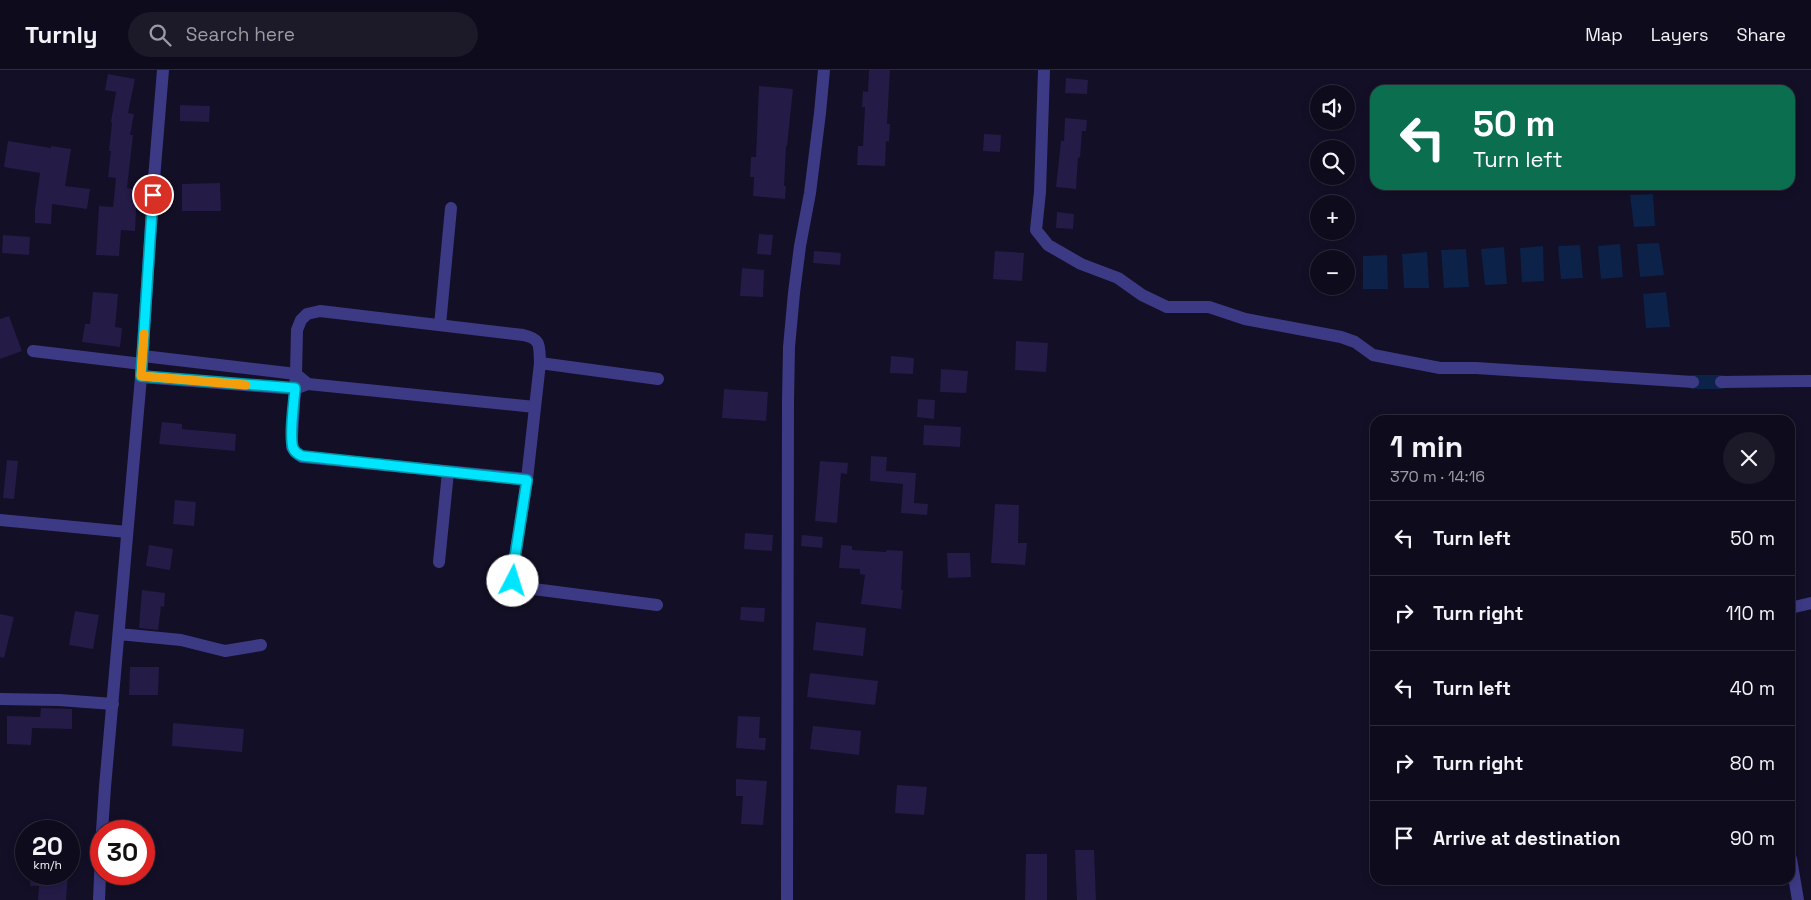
<!DOCTYPE html>
<meta charset="utf-8">
<style>
:root{--surface:#0e0b1c;--page:#1c1929;--text:#f1f3f6;--muted:#9b9ba3;--line:#2e2b3b}
body{margin:0;font-family:"Space Grotesk",sans-serif;background:var(--page);color:var(--text);height:100vh;display:flex;flex-direction:column;font-size:19px;white-space:nowrap}
*{box-sizing:border-box;margin:0}
p{font-size:16px;color:var(--muted)}
.icon{flex:none;width:28px;height:28px;fill:none;stroke:currentColor;stroke-width:2;stroke-linecap:round;stroke-linejoin:round}
.map{position:relative;flex:1;overflow:hidden}
.drawer{position:absolute;left:1370px;top:345px;width:425px;height:470px;display:flex;flex-direction:column;background:var(--surface);border-radius:15px;box-shadow:0 2px 8px #0003,0 0 0 1px var(--line)}
.drawer>*{flex:none}
.top-card{position:absolute;left:1370px;top:15px;width:425px;height:105px;border-radius:15px;box-shadow:0 2px 8px #0003,0 0 0 1px var(--line);background:#0b6e4f;color:#fff;overflow:hidden}
.fabs{position:absolute;left:1310px;top:15px;display:grid;gap:10px}
.fabs a{display:grid;place-items:center;width:45px;height:45px;border-radius:50%;background:var(--surface);box-shadow:0 2px 8px #0003,0 0 0 1px var(--line);font-size:25px}
.speed{position:absolute;left:15px;top:750px;display:flex;gap:10px;font-size:25px;font-weight:700;text-align:center}
.speed>*{display:grid;place-content:center;width:65px;height:65px;border-radius:50%;background:var(--surface);box-shadow:0 2px 8px #0003,0 0 0 1px var(--line);line-height:1}
.speed small{font-size:12px;font-weight:400}
.speed .limit{border:8px solid #d22;background:#fff;color:#111}
.pin{position:absolute;display:grid;place-items:center;width:42px;height:42px;color:#fff;margin:-21px;border:2px solid #fff;border-radius:50%;box-shadow:0 1px 5px #0007}
.me{position:absolute;width:55px;margin:-28px;rotate:5deg;stroke-linejoin:round;filter:drop-shadow(0 0 4px #0008)}
.turn{display:flex;align-items:center;gap:18px;height:105px;padding:0 20px;font-size:22px}
.turn .icon{width:65px;height:65px;stroke-width:2.5}
.turn b{display:block;font-size:35px;line-height:42px}
.round{display:grid;place-items:center;flex:none;width:52px;height:52px;border-radius:26px;background:var(--page)}
.summary{display:flex;align-items:center;justify-content:space-between;height:85px;padding:0 20px}
h1{font-size:30px;font-weight:700;line-height:38px}
ul{padding:0;list-style:none}
li{display:flex;align-items:center;gap:15px;height:75px;padding:0 20px;border-top:1px solid var(--line)}
li div{flex:1}
li b{display:block;font-size:19px}
li em{font-style:normal}
header{display:flex;align-items:center;gap:30px;box-sizing:border-box;height:70px;padding:0 25px;background:var(--surface);border-bottom:1px solid var(--line)}
header strong{font-size:24px}
nav{display:flex;gap:28px;margin-inline-start:auto;font-size:18px}
.search{width:350px;height:45px;background:var(--page);display:flex;align-items:center;gap:12px;box-sizing:border-box;padding:0 18px;border-radius:28px;color:var(--muted);font-size:19px}
.map>svg:first-child{display:block}
.water{fill:#0c2248}
.lines{fill:none;stroke-linecap:round;stroke-linejoin:round}
.canal{stroke:#0c2248;stroke-width:14}
.building{fill:#241b47}
.minor{stroke:#3d3a85;stroke-width:12}
.route-casing{stroke:#0095a6;stroke-width:12}
.route{stroke:#00e5ff;stroke-width:9}
.slow{stroke:#f59e0b;stroke-width:9}
</style>
<header>
<strong>Turnly</strong>
<div class="search"><svg class="icon" aria-label="search" viewBox="0 0 24 24"><circle cx="10" cy="10" r="6"/><path d="M15 15l6 6"/></svg>Search here</div>
<nav><a>Map</a><a>Layers</a><a>Share</a></nav>
</header>
<div class="map">
<svg width="1811" height="830" viewBox="0 0 1811 830">
<rect width="100%" height="100%" fill="#130f26"/>
<path class="water" d="M 1653,124 L 1655,156 L 1634,157 L 1630,125 Z
M 1659,173 L 1664,205 L 1640,207 L 1637,174 Z
M 1620,174 L 1623,207 L 1601,209 L 1598,176 Z
M 1580,175 L 1583,208 L 1561,209 L 1558,176 Z
M 1543,176 L 1544,211 L 1522,212 L 1520,178 Z
M 1504,177 L 1507,214 L 1485,215 L 1481,179 Z
M 1466,179 L 1469,217 L 1444,218 L 1441,180 Z
M 1427,182 L 1429,218 L 1404,218 L 1402,184 Z
M 1387,185 L 1388,219 L 1363,219 L 1363,186 Z
M 1666,222 L 1670,257 L 1646,258 L 1643,224 Z"/>
<g class="lines">
<path class="canal" d="M 1693,312 L 1721,312"/>
</g>
<path class="building" d="M 869,0 L 890,0 L 887,54 L 890,54 L 889,72 L 886,71 L 885,96 L 857,95 L 858,76 L 863,76 L 865,37 L 862,37 L 863,21 L 868,22 Z
M 108,4 L 135,9 L 128,43 L 134,44 L 130,65 L 133,65 L 127,118 L 137,120 L 135,161 L 121,160 L 119,186 L 96,185 L 99,136 L 113,137 L 116,108 L 108,107 L 111,81 L 109,81 L 112,53 L 111,52 L 116,22 L 105,20 Z
M 1066,8 L 1088,10 L 1087,24 L 1065,23 Z
M 759,16 L 793,19 L 787,76 L 786,76 L 784,116 L 786,116 L 785,129 L 753,126 L 754,107 L 750,107 L 751,87 L 756,87 Z
M 180,35 L 210,36 L 209,52 L 180,51 Z
M 1065,48 L 1087,50 L 1086,61 L 1082,61 L 1080,88 L 1078,87 L 1076,119 L 1056,117 L 1061,71 L 1064,71 Z
M 984,64 L 1001,65 L 1000,82 L 983,81 Z
M 8,71 L 51,78 L 51,76 L 71,79 L 65,116 L 90,119 L 87,139 L 52,134 L 51,154 L 35,153 L 35,140 L 40,103 L 4,97 Z
M 220,113 L 221,141 L 182,141 L 182,114 Z
M 1057,142 L 1074,144 L 1073,159 L 1056,158 Z
M 759,164 L 773,165 L 771,185 L 757,184 Z
M 3,165 L 30,167 L 29,185 L 2,183 Z
M 814,181 L 841,183 L 840,195 L 813,193 Z
M 995,181 L 1024,183 L 1022,211 L 993,209 Z
M 742,198 L 764,200 L 763,227 L 740,226 Z
M 93,222 L 118,224 L 115,257 L 122,258 L 120,277 L 82,272 L 85,254 L 90,254 Z
M 9,246 L 22,281 L 0,289 L 0,249 Z
M 1016,271 L 1048,273 L 1046,302 L 1015,300 Z
M 891,286 L 914,288 L 913,304 L 890,303 Z
M 941,299 L 968,301 L 966,323 L 940,322 Z
M 724,319 L 768,322 L 766,351 L 722,348 Z
M 918,329 L 935,330 L 934,349 L 917,347 Z
M 162,352 L 182,354 L 182,359 L 236,364 L 235,381 L 159,374 Z
M 924,355 L 961,357 L 960,377 L 923,375 Z
M 871,386 L 887,387 L 886,401 L 916,403 L 914,433 L 928,434 L 927,445 L 901,443 L 903,414 L 870,411 Z
M 7,390 L 18,391 L 14,429 L 3,428 Z
M 820,391 L 848,393 L 847,404 L 841,403 L 837,453 L 815,451 Z
M 175,430 L 196,432 L 194,456 L 173,454 Z
M 995,434 L 1019,435 L 1018,473 L 1027,473 L 1025,495 L 991,493 Z
M 745,463 L 773,465 L 772,481 L 744,479 Z
M 802,465 L 823,467 L 822,478 L 801,476 Z
M 149,475 L 173,479 L 170,500 L 146,496 Z
M 841,475 L 852,476 L 852,480 L 886,482 L 887,480 L 903,481 L 901,520 L 903,520 L 901,539 L 861,534 L 865,505 L 860,504 L 860,499 L 839,498 Z
M 947,483 L 970,483 L 971,507 L 948,508 Z
M 142,520 L 165,523 L 164,537 L 161,536 L 158,560 L 139,558 Z
M 741,537 L 765,538 L 764,552 L 740,550 Z
M 75,541 L 99,545 L 93,579 L 69,575 Z
M 0,544 L 14,547 L 4,588 L 0,587 Z
M 816,552 L 866,558 L 863,586 L 813,580 Z
M 130,597 L 159,597 L 158,625 L 129,625 Z
M 810,603 L 878,611 L 875,635 L 807,627 Z
M 41,638 L 72,639 L 72,659 L 32,658 L 31,675 L 7,674 L 7,646 L 40,647 Z
M 738,646 L 760,647 L 759,668 L 766,668 L 765,680 L 736,678 Z
M 173,653 L 244,659 L 242,682 L 172,676 Z
M 813,656 L 861,661 L 859,685 L 810,679 Z
M 736,709 L 767,711 L 763,755 L 741,754 L 743,726 L 736,726 Z
M 897,715 L 927,717 L 924,745 L 895,743 Z
M 1075,780 L 1094,780 L 1096,830 L 1077,830 Z
M 1026,784 L 1047,784 L 1047,830 L 1025,830 Z
M 31,804 L 68,804 L 66,830 L 38,830 L 39,816 L 30,816 Z"/>
<g class="lines">
<path class="minor" d="M 1044,0 L 1040,122 L 1036,160 L 1048,175 L 1081,194 L 1118,208 L 1142,225 L 1167,237 L 1209,237 L 1245,249 L 1341,267 L 1355,272 L 1373,285 L 1440,298 L 1476,298 L 1693,312
M 440,255 L 451,138
M 33,281 L 142,294
M 540,293 L 658,309
M 141,307 L 295,319 L 308,314 L 296,304 L 143,286
M 1721,312 L 1811,311
M 308,314 L 535,337
M 527,409 L 302,387 L 295,382 L 292,377 L 292,367 L 296,304 L 297,260 L 301,250 L 307,244 L 320,241 L 523,265 C 542,269 539,276 540,293 L 527,409 L 512,506 C 513,514 518,516 526,518 L 657,535
M 0,450 L 127,462
M 439,492 L 448,402
M 1790,538 L 1811,533
M 119,564 L 181,570 L 225,581 L 261,575
M 0,629 L 59,630 L 113,634
M 102,761 L 105,717 L 141,307 L 154,109 L 163,0
M 1791,789 L 1798,830
M 99,830 L 101,783
M 787,830 L 788,331 L 789,277 L 794,223 L 800,176 L 810,123 L 820,43 L 824,0"/>
</g>
<g class="lines">
<defs>
<path id="route" d="M 153,125 L 141,306 L 295,318 C 294,333 289,366 293,378 C 295,383 298,384 302,386 L 527,410 L 512,506 L 513,511"/>
</defs>
<use href="#route" class="route-casing"/>
<use href="#route" class="route"/>
<path class="slow" d="M 144,264 L 141,306 L 246,315"/>
</g>
</svg>
<div class="fabs">
<a><svg class="icon" aria-label="sound" viewBox="0 0 24 24"><path d="M4 9h4l5-4v14l-5-4H4zM17 9q2 3 0 6"/></svg></a>
<a><svg class="icon" aria-label="search" viewBox="0 0 24 24"><circle cx="10" cy="10" r="6"/><path d="M15 15l6 6"/></svg></a>
<a>+</a>
<a>−</a>
</div>
<div class="speed"><div>20<small>km/h</small></div><div class="limit">30</div></div>
<div class="pin" style="left:153px;top:125px;background:#d93025"><svg class="icon" aria-label="arrive" viewBox="0 0 24 24"><path d="M6 21V4h12l-3 4 3 4H6"/></svg></div>
<svg class="me" style="left:513px;top:511px" viewBox="-20 -20 40 40"><circle r="19" fill="#fff"/><path d="M0-13L10 11 0 6-10 11z" fill="#00e5ff"/></svg>
<div class="top-card">
<div class="turn"><svg class="icon" aria-label="left" viewBox="0 0 24 24"><path d="M17 20v-9H6M10 6l-5 5 5 5"/></svg><div><b>50 m</b>Turn left</div></div>
</div>
<section class="drawer">
<div class="summary"><div><h1>1 min</h1><p>370 m · 14:16</p></div><a class="round"><svg class="icon" aria-label="close" viewBox="0 0 24 24"><path d="M6 6l12 12M18 6L6 18"/></svg></a></div>
<ul>
<li><svg class="icon" aria-label="left" viewBox="0 0 24 24"><path d="M17 20v-9H6M10 6l-5 5 5 5"/></svg><div><b>Turn left</b></div><em>50 m</em></li>
<li><svg class="icon" aria-label="right" viewBox="0 0 24 24"><path d="M7 20v-9h11M14 6l5 5-5 5"/></svg><div><b>Turn right</b></div><em>110 m</em></li>
<li><svg class="icon" aria-label="left" viewBox="0 0 24 24"><path d="M17 20v-9H6M10 6l-5 5 5 5"/></svg><div><b>Turn left</b></div><em>40 m</em></li>
<li><svg class="icon" aria-label="right" viewBox="0 0 24 24"><path d="M7 20v-9h11M14 6l5 5-5 5"/></svg><div><b>Turn right</b></div><em>80 m</em></li>
<li><svg class="icon" aria-label="arrive" viewBox="0 0 24 24"><path d="M6 21V4h12l-3 4 3 4H6"/></svg><div><b>Arrive at destination</b></div><em>90 m</em></li>
</ul>
</section>
</div>
